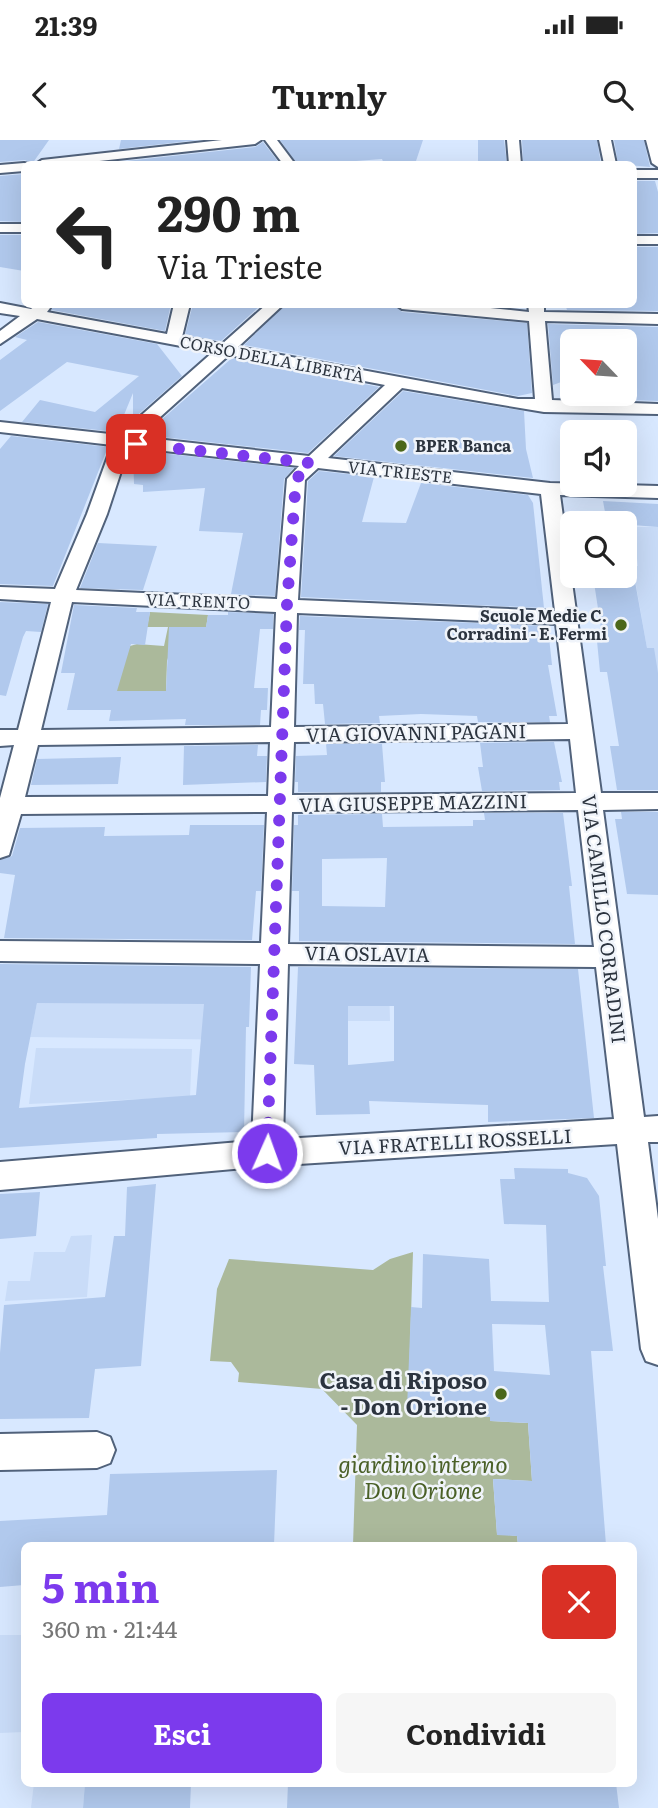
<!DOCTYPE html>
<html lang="it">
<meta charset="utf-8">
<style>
:root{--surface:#fff;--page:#f6f6f6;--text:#222;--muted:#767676;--accent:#7c3aed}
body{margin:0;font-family:Literata,serif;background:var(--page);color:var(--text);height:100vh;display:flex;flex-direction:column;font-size:26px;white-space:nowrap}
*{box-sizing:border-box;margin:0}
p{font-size:23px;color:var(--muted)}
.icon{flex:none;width:38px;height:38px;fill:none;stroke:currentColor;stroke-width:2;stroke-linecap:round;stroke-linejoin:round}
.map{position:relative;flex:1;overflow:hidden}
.panel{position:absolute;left:21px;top:1402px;width:616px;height:245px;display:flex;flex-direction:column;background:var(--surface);border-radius:10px;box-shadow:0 7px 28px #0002}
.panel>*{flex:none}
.top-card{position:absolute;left:21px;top:21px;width:616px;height:147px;border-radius:10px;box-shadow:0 7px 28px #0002;background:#fff;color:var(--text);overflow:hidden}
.needle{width:46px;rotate:295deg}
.buttons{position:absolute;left:560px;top:189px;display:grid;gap:14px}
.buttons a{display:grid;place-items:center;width:77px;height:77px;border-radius:10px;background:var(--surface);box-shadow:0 7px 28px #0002;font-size:35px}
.pin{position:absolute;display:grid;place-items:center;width:60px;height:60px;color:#fff;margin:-30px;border-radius:14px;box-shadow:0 4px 10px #0006}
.me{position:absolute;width:77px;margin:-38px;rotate:2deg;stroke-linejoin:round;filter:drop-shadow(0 0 5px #0008)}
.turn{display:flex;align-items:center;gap:24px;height:147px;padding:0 21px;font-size:32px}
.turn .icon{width:91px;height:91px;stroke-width:2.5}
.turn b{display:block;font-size:49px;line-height:60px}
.round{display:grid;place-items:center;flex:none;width:74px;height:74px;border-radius:10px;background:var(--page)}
.head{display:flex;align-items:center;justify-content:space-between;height:119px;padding:0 21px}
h1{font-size:42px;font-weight:700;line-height:52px;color:var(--accent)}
.button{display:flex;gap:14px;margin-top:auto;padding:14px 21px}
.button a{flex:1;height:80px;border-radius:10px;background:var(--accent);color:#fff;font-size:28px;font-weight:700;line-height:80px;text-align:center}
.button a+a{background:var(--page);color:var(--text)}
.status{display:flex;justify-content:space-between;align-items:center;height:49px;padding:0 35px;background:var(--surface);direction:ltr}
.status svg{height:19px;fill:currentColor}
header{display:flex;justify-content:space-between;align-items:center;height:91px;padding:0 21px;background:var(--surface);font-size:32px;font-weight:700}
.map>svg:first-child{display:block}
.built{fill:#c9dcf8}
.green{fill:#abb99b}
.building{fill:#b1c9ed;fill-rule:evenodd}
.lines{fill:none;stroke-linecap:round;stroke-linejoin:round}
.minor-casing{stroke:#51627b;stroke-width:4}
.minor{fill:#fff;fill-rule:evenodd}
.route{stroke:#7c3aed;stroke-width:12;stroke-dasharray:0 21.6}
.poi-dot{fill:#4b6719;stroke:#f0f4fa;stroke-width:2.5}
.labels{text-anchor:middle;stroke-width:5;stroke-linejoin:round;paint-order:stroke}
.far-street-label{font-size:16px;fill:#2c343f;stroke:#f0f4fa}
.far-poi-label{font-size:16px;font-weight:bold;fill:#2c343f;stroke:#f0f4fa;text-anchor:start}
.street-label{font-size:19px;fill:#2c343f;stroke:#f0f4fa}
.near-poi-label{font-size:23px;font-weight:bold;fill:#2c343f;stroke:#f0f4fa;text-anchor:end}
.near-park-label{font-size:23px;font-style:italic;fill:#4a6027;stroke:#f0f4fa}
</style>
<div class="status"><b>21:39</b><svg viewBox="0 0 49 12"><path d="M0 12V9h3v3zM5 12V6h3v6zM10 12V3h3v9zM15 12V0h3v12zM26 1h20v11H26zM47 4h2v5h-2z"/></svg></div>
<header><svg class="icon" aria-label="back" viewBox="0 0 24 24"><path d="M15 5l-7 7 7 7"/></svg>Turnly<svg class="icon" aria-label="search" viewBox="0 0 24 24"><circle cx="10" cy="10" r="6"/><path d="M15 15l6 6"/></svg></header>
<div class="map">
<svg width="658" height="1668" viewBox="0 0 658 1668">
<rect width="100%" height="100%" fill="#d8e8ff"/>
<path class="built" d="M 626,387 L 658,387 L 658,545 L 647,508 L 637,451 L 633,426 L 638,426 L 635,404 L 628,403 Z
M 174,828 L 245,900 L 30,897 L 44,829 Z
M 373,846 L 389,846 L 390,881 L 340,881 L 340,866 L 373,866 Z
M 36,908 L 192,909 L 190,957 L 29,964 Z
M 92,1095 L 87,1157 L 5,1161 L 8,1141 L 30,1141 L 34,1112 L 65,1112 L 71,1096 Z
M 0,1495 L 24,1495 L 24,1592 L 0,1593 Z
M 34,1643 L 85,1643 L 83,1668 L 31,1668 Z"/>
<path class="green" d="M 150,472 L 208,475 L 203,508 L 172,506 L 167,521 L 166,553 L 112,551 L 130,506 L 137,504 L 164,506 L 168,487 L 147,487 Z
M 413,1112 L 408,1269 L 490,1277 L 491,1281 L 528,1283 L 532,1341 L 493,1339 L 497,1394 L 517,1396 L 518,1405 L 353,1405 L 357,1285 L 322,1249 L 238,1242 L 239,1233 L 231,1222 L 210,1221 L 217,1149 L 229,1119 L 373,1130 L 390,1119 Z"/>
<path class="building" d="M 0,0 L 49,0 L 32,24 L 25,20 L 0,22 Z
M 121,0 L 198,0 L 119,9 Z
M 280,0 L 423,0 L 415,24 L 384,24 L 382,19 L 343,22 L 343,24 L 297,24 Z
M 478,0 L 504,0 L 507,24 L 478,24 Z
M 522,0 L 597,0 L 601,24 L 523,24 Z
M 614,0 L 644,0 L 650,27 L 618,24 Z
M 263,2 L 280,24 L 116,24 L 117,22 L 255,7 Z
M 24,34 L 24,82 L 0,81 L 0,36 Z
M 634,41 L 655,41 L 658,52 L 658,93 L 634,94 Z
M 24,95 L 24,131 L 0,127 L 0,95 Z
M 634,107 L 658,107 L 658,171 L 567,170 L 565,164 L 634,164 Z
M 51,164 L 171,164 L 165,191 L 52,170 Z
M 193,164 L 262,164 L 221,201 L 185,195 Z
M 286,164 L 393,164 L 402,172 L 527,183 L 532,253 L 518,256 L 244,205 Z
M 38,182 L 157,204 L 182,236 L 133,279 L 133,253 L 117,292 L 22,282 L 40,260 L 95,272 L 139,236 L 67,222 L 0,271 L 0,220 L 27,200 L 15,197 Z
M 548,184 L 658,187 L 658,261 L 625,260 L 625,201 L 573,201 L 572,196 L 572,238 L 553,245 Z
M 232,218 L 379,247 L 308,313 L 144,295 Z
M 403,251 L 524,271 L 526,309 L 533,338 L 334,316 Z
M 11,296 L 108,307 L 53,446 L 0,444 L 0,309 Z
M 133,310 L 294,328 L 284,339 L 275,456 L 231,454 L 243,393 L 199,391 L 205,348 L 143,352 L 143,345 L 134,344 Z
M 319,331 L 374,337 L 362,382 L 406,383 L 421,343 L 528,355 L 533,363 L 544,468 L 301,457 L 308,341 Z
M 603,361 L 658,364 L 658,387 L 607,383 Z
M 98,403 L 157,406 L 143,450 L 80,448 Z
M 593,436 L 634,436 L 647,508 L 654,508 L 658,533 L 658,650 L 617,650 L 610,606 L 619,606 L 607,532 L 600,532 L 597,501 L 603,501 Z
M 0,462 L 48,464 L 41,492 L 26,491 L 23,497 L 6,556 L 0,555 Z
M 74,465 L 137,468 L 136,472 L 150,472 L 145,505 L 131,504 L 117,551 L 166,551 L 169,487 L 206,487 L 208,475 L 228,475 L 228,472 L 273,474 L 273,489 L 260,489 L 254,548 L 268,548 L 267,570 L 261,570 L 260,585 L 185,585 L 186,579 L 109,581 L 111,570 L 67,570 L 75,533 L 61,533 Z
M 300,476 L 545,486 L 548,488 L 552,525 L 548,525 L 557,576 L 549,576 L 550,582 L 478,582 L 477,576 L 421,574 L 379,576 L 380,583 L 325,584 L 323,564 L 315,564 L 314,544 L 303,544 L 305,490 L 299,490 Z
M 554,602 L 562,642 L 559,642 L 560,650 L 482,651 L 478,627 L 483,627 L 480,603 Z
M 326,604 L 382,604 L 385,642 L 381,642 L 381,652 L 298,652 L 298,642 L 295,642 L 296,616 L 327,615 Z
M 258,605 L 257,616 L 267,616 L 266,642 L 183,645 L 184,606 Z
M 121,617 L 118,644 L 31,645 L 37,619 Z
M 621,672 L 658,672 L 658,755 L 627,754 L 615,679 L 622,679 Z
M 484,673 L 563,673 L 572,746 L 569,746 L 575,804 L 299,801 L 299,751 L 292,751 L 294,685 L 298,685 L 298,675 L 382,674 L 383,687 L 473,686 L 473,680 L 485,680 ZM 387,718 L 385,767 L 322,766 L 322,719 Z
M 190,685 L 264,685 L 261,751 L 256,751 L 252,800 L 4,798 L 15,735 L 0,733 L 0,720 L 12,716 L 20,688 L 105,687 L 104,696 L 189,695 Z
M 0,824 L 251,827 L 249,887 L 246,887 L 244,992 L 157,994 L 157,998 L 0,1008 ZM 37,863 L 204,864 L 196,955 L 19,968 L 25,924 Z
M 298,827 L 578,829 L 594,978 L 488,982 L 488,965 L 369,961 L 370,974 L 316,975 L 314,925 L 294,924 ZM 348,866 L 394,866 L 394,921 L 348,925 Z
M 514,1028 L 568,1029 L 568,1033 L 587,1038 L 599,1056 L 606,1126 L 603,1126 L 613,1211 L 591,1211 L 606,1405 L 518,1405 L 517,1396 L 497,1395 L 493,1339 L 532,1341 L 528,1283 L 490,1281 L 490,1277 L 407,1269 L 411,1167 L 422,1168 L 423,1114 L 489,1119 L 491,1161 L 549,1162 L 546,1085 L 504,1084 L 500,1039 L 515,1039 ZM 492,1184 L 545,1185 L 550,1235 L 494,1231 Z
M 156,1044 L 141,1226 L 95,1229 L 89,1278 L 0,1279 L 0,1213 L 4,1165 L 105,1157 L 114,1096 L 125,1096 L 127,1047 Z
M 40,1052 L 36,1096 L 0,1099 L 0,1054 Z
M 277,1330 L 274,1405 L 24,1405 L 24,1445 L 0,1447 L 0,1381 L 107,1375 L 110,1334 Z
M 85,1643 L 191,1643 L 190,1668 L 83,1668 Z
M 288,1643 L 616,1643 L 619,1668 L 287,1668 Z"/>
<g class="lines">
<defs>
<path id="minor" d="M 222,0 L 261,0 L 255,4 L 72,24 L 36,24 L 42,20 Z
M 265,0 L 277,0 L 295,24 L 283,24 Z
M 507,0 L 519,0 L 521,24 L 509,24 Z
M 599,0 L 611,0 L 616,24 L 604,24 Z
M 646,0 L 658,0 L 658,27 L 652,23 Z
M 24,23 L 29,24 L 24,24 L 24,31 L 0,33 L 0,25 Z
M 634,30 L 658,30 L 658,38 L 634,38 Z
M 0,84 L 24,84 L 24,92 L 0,92 Z
M 634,96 L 658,96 L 658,104 L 634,104 Z
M 0,163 L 31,169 L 36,165 L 47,164 L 50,168 L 47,172 L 167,194 L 174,164 L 190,164 L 182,197 L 222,204 L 267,164 L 284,164 L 238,207 L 518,259 L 535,259 L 529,181 L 402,169 L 395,164 L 451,164 L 529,172 L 528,164 L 544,164 L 544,172 L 658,174 L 658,184 L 545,181 L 552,260 L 658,264 L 658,274 L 544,272 L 402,248 L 328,318 L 550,343 L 658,346 L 658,358 L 560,355 L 601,653 L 658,653 L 658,669 L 603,670 L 644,977 L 658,976 L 658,1002 L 648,1002 L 658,1079 L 658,1225 L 646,1221 L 641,1209 L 617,1004 L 267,1026 L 0,1050 L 0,1022 L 252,1001 L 260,824 L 0,821 L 0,801 L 261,803 L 267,672 L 21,674 L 9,715 L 0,718 L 0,658 L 14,605 L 0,606 L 0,590 L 18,590 L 51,462 L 0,459 L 0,447 L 55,449 L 87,374 L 112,305 L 0,292 L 0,282 L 119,295 L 213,212 L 37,179 L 0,204 L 0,191 L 20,176 L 0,173 ZM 229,215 L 385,245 L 309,316 L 138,297 ZM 129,307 L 299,326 L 287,339 L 277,459 L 76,450 L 107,374 ZM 318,328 L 541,354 L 555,471 L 298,460 L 305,340 ZM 72,462 L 276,472 L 271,587 L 41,590 ZM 297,473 L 556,484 L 568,584 L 294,587 ZM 570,599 L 576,653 L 292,655 L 294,602 ZM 270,602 L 268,656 L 25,657 L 38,605 ZM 578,670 L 594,807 L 288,804 L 292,672 ZM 288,824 L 596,827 L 614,979 L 283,999 Z
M 97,1292 L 110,1297 L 115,1310 L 110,1323 L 97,1328 L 0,1330 L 0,1294 Z"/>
</defs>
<use href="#minor" class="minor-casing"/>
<use href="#minor" class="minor"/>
</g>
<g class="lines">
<path class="route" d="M 136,304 L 311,323 L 296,339 L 287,464 L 267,1013"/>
</g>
<g class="poi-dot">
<circle cx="401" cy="306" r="7"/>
<circle cx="621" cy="485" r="7"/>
<circle cx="501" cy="1254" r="7"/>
</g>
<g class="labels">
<g class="far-street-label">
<text transform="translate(272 219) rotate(11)" y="6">CORSO DELLA LIBERTÀ</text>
<text transform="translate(400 332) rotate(6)" y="6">VIA TRIESTE</text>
<text transform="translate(198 461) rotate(2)" y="6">VIA TRENTO</text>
</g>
<g class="far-poi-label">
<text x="415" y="312">BPER Banca</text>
<text x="607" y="482" text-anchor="end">Scuole Medie C.<tspan x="607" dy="18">Corradini - E. Fermi</tspan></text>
</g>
<g class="street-label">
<text transform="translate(416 593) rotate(-1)" y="7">VIA GIOVANNI PAGANI</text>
<text transform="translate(413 663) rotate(-1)" y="7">VIA GIUSEPPE MAZZINI</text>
<text transform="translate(604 779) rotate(83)" y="7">VIA CAMILLO CORRADINI</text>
<text transform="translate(367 814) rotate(1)" y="7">VIA OSLAVIA</text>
<text transform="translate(455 1002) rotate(-3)" y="7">VIA FRATELLI ROSSELLI</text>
</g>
<g class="near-poi-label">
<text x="487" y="1249">Casa di Riposo<tspan x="487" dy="26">- Don Orione</tspan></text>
</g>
<g class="near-park-label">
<text x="423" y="1333">giardino interno<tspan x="423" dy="26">Don Orione</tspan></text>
</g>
</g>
</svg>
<div class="buttons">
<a><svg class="needle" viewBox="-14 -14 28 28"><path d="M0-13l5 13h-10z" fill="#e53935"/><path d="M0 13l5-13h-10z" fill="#767676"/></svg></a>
<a><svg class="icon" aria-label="sound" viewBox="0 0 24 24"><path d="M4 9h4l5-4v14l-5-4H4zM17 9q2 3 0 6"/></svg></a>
<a><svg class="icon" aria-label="search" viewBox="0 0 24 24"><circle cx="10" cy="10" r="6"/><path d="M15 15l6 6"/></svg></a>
</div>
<div class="pin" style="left:136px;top:304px;background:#d93025"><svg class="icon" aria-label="arrive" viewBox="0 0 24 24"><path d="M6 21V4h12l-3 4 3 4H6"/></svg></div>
<svg class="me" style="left:267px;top:1013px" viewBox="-20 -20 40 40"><circle r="17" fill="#7c3aed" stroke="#fff" stroke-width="3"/><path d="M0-11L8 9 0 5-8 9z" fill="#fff"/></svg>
<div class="top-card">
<div class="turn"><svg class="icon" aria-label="left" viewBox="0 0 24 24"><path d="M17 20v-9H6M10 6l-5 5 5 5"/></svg><div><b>290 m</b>Via Trieste</div></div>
</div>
<section class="panel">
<div class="head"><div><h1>5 min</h1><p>360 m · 21:44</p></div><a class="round" style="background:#d93025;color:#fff"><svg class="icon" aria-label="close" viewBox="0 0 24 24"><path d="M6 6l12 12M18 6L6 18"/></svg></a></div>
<div class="button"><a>Esci</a><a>Condividi</a></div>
</section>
</div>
